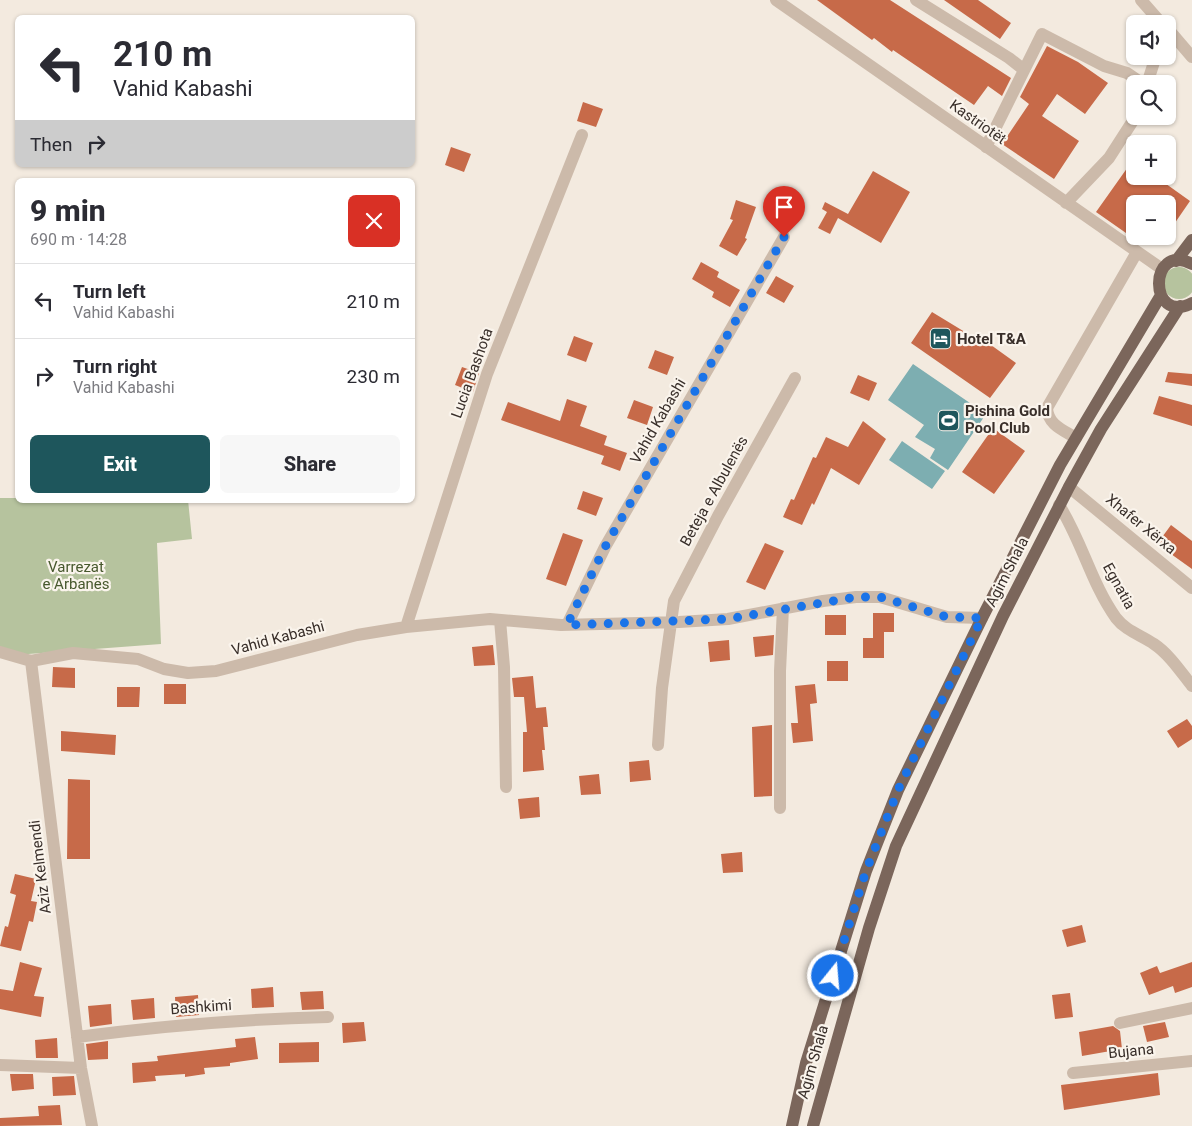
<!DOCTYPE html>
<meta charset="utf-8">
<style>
:root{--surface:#fff;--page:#f7f7f7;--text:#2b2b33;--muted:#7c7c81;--line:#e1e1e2;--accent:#1e565c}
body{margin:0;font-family:Roboto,sans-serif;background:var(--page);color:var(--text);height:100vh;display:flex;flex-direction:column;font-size:19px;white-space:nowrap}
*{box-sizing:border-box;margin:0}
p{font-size:16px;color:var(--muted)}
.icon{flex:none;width:28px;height:28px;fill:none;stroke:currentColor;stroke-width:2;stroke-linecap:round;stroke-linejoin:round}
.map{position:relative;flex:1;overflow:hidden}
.drawer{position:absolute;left:15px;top:178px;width:400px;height:325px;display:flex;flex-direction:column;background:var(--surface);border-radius:8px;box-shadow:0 1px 4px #0004}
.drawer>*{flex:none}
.banner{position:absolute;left:15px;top:15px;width:400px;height:152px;border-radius:8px;box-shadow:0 1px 4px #0004;background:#fff;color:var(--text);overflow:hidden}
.tools{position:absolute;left:1126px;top:15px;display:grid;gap:10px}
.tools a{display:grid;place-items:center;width:50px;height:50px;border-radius:8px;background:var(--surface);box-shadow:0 1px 4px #0004;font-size:25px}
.pin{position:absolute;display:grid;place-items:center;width:42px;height:42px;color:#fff;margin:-51px -21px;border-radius:50% 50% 50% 0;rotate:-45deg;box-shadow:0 0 5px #0007}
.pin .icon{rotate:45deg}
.me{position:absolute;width:55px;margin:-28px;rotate:17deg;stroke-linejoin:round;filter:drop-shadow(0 0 4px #0008)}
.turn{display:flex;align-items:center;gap:18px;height:105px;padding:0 15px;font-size:22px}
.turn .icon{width:65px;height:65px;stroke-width:2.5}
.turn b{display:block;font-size:35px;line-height:42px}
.then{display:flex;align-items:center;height:48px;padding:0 15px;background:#0003;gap:10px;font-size:19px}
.round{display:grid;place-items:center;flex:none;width:52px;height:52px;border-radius:8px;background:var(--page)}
.summary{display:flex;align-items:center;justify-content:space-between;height:85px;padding:0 15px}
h1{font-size:30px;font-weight:800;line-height:38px}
.cta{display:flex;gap:10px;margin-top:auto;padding:10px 15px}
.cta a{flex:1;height:58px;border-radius:8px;background:var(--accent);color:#fff;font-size:20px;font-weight:800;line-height:58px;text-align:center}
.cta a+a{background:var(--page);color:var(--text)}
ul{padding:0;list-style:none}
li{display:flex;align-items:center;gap:15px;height:75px;padding:0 15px;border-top:1px solid var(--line)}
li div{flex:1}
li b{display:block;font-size:19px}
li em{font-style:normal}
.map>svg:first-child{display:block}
.green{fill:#b6c39e}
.water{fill:#7daeb1}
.building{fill:#c76a49}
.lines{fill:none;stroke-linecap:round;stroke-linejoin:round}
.minor{stroke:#ccbaaa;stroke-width:12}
.major{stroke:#7b665b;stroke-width:12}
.route{stroke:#1a73e8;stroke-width:9;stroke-dasharray:0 16.2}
.labels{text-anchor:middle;stroke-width:4.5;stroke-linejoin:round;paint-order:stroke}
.street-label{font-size:15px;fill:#392f2a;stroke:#faf4ec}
.poi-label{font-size:15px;font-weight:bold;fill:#392f2a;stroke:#faf4ec;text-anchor:start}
.park-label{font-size:15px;fill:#47582d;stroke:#faf4ec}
</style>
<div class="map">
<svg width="1192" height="1126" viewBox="0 0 1192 1126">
<rect width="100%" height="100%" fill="#f3eadf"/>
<path class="green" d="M1163 283a16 16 0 1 1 32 0a16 16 0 1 1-32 0Z
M 0,498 L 17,498 L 18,500 L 188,500 L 192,539 L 157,543 L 161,644 L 15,655 L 0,649 Z"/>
<path class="water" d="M 913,364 L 986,414 L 948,470 L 930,458 L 935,449 L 915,437 L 924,425 L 888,400 Z
M 902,441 L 945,471 L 932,489 L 889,460 Z"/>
<path class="building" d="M 817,0 L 890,0 L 1011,78 L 1002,96 L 988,86 L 974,105 L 893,50 L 892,52 L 874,38 L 872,40 Z
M 944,0 L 978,0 L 1011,23 L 1000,39 Z
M 1047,46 L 1078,62 L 1108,83 L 1085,114 L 1057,94 L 1042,116 L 1079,141 L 1054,179 L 1002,144 L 1029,104 L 1020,97 Z
M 583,102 L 603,109 L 596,127 L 577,121 Z
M 451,147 L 471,154 L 464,172 L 445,165 Z
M 1135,157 L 1135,176 L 1155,176 L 1190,201 L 1168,233 L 1168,204 L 1135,204 L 1135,220 L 1126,233 L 1096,212 Z
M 873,171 L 910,192 L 881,243 L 838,218 L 830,234 L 818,228 L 827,212 L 822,209 L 825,202 L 848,214 Z
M 736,200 L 756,207 L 745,238 L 747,239 L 737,256 L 719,246 L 733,220 L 730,219 Z
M 701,262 L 719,272 L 717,277 L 740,290 L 730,307 L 712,297 L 714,292 L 692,279 Z
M 776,276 L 794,286 L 784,303 L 766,293 Z
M 932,312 L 983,343 L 984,340 L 1016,363 L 990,398 L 911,343 Z
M 574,336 L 593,343 L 586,362 L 567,355 Z
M 655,350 L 674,357 L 667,375 L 648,368 Z
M 462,367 L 479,373 L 473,392 L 455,385 Z
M 1168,372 L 1192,374 L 1192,386 L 1165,382 Z
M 858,375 L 877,383 L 869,401 L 850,393 Z
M 1159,396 L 1192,405 L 1192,426 L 1153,414 Z
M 567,399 L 587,406 L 580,426 L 607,436 L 604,445 L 627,453 L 620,471 L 601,464 L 604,456 L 501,420 L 508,402 L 560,421 Z
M 634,400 L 653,407 L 647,425 L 627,418 Z
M 863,421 L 886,439 L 859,485 L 831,468 L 814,505 L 812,503 L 802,525 L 783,517 L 791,499 L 794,500 L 813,457 L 816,458 L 826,437 L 848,447 Z
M 993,428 L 1025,451 L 994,494 L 962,472 Z
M 583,491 L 603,498 L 596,516 L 577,509 Z
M 1171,525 L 1192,541 L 1192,569 L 1157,544 Z
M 563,533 L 583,540 L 566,586 L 546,579 Z
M 765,543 L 784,551 L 765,590 L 746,582 Z
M 873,613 L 894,613 L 894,632 L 884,632 L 884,658 L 863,658 L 863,638 L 873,638 Z
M 825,615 L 846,615 L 846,635 L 825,635 Z
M 774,635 L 773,655 L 755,657 L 753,637 Z
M 729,640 L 730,660 L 710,662 L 708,642 Z
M 493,645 L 495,665 L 474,666 L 472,647 Z
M 827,661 L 848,661 L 848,681 L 827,681 Z
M 53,667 L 75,668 L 75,688 L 52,687 Z
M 533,676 L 536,708 L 546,707 L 548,727 L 543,727 L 545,750 L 542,750 L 544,770 L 523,772 L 523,732 L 527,732 L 524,697 L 514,697 L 512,678 Z
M 164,684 L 186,684 L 186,704 L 164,704 Z
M 815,684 L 817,703 L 810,704 L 813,741 L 793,743 L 791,723 L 798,723 L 795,686 Z
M 117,687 L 140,687 L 139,707 L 117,707 Z
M 1187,719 L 1192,726 L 1192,739 L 1178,748 L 1167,731 Z
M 772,725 L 772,796 L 754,797 L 752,727 Z
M 61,731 L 116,735 L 115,755 L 61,751 Z
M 649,760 L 651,780 L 630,782 L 629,762 Z
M 599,774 L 601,794 L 581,795 L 579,776 Z
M 68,779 L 90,780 L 90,859 L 67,859 Z
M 539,797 L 540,817 L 520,819 L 518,799 Z
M 742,852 L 743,872 L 723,873 L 721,854 Z
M 15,874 L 36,879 L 31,901 L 37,902 L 33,922 L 29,921 L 21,951 L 0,946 L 5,926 L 8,927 L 16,895 L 10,893 Z
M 1082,925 L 1086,942 L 1067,947 L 1062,930 Z
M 20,962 L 42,968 L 34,996 L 44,997 L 41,1017 L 0,1009 L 0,989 L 13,991 Z
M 1192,962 L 1192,987 L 1175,993 L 1173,986 L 1149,995 L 1140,973 L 1157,966 L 1160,973 Z
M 273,987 L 274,1007 L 252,1008 L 251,989 Z
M 323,991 L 324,1009 L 302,1010 L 300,992 Z
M 1070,993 L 1073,1017 L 1055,1019 L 1052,995 Z
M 198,995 L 199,1015 L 176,1017 L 175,997 Z
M 154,998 L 155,1018 L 133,1020 L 131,1000 Z
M 111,1004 L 112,1024 L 90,1027 L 88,1006 Z
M 364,1022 L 366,1041 L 343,1043 L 342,1023 Z
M 1165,1022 L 1169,1037 L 1147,1042 L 1143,1026 Z
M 1113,1026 L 1120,1031 L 1122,1049 L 1082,1056 L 1079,1032 Z
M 255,1037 L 258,1059 L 230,1063 L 230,1066 L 204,1068 L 205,1074 L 185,1077 L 185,1074 L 155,1076 L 156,1081 L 133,1083 L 132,1063 L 158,1061 L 157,1056 L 236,1047 L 235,1039 Z
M 57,1038 L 58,1058 L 36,1058 L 35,1040 Z
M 108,1041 L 108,1059 L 88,1060 L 86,1044 Z
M 319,1042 L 319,1062 L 279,1063 L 279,1043 Z
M 1158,1073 L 1160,1095 L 1064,1110 L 1061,1085 Z
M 10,1074 L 33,1074 L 34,1089 L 12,1091 Z
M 74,1076 L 76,1095 L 53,1096 L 52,1077 Z
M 60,1105 L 62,1125 L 0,1126 L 0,1118 L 39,1116 L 38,1106 Z"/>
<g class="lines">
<path class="minor" d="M 776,0 L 1162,269
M 916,0 L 1009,58 L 1023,69
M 1141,0 L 1162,24
M 1168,29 L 1192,57
M 1147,84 L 1156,56
M 986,147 L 1042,34 L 1104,66 L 1127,73 L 1143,84
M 1066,203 L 1109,158 L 1136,116
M 1076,438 C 1063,430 1048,425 1047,408 L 1137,252
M 1069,487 L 1192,588
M 1059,505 C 1082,541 1091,583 1116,618 C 1126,631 1141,635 1154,644 C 1169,654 1181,672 1192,686
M 500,620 L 504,667 L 506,787
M 567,625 L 605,547 L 784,237
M 406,627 L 487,374 L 582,135
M 0,652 L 31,661 L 73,653 L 138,659 L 164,669 L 188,673 L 216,671 L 357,635 L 406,627 L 490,619 L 561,625 L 679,622 L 728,619 L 823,601 L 856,597 L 880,597 L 947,617 L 982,618
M 31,661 L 81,1068 L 92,1126
M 658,745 L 662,688 L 674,601 L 718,516 L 795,378
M 780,808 L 780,671 L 783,608
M 1120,1023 L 1192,1008
M 77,1037 C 161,1026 244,1019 328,1017
M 0,1065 L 81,1068
M 1073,1073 L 1192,1061"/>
<path class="major" d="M 1176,261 L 1192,240
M 1192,264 C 1148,241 1148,326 1192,303
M 792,1126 L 806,1063 L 866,871 L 898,790 L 982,618 L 1060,465 L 1161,295
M 813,1126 L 869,928 L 896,846 L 1003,616 L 1069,487 L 1101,429 L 1180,306"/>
</g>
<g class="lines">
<path class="route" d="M 784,237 L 605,547 L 567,625 L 728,619 L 856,597 L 880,597 L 947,617 L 982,618 L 898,790 L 866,871 L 833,976"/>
</g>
<defs>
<symbol id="hotel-square" viewBox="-11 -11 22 22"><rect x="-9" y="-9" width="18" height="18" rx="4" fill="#1e565c" stroke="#faf4ec"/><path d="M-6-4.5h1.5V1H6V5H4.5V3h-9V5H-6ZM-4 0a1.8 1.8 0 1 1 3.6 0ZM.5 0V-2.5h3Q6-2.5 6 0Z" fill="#fff"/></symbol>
<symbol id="stadium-square" viewBox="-11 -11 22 22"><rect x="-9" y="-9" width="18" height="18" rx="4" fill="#1e565c" stroke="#faf4ec"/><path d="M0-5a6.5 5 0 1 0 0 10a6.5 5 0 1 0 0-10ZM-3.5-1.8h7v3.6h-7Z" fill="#fff"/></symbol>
</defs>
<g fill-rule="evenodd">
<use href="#hotel-square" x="928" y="326" width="25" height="25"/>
<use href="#stadium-square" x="936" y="408" width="25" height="25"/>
</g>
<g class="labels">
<g class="street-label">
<text transform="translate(978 122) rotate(35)" y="5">Kastriotët</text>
<text transform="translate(472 373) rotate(-70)" y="5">Lucia Bashota</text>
<text transform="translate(658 421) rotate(-60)" y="5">Vahid Kabashi</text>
<text transform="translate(714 491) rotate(-61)" y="5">Beteja e Albulenës</text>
<text transform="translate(1141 524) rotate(39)" y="5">Xhafer Xërxa</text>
<text transform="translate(1007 572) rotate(-63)" y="5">Agim Shala</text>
<text transform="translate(1119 586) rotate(61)" y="5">Egnatia</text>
<text transform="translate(278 638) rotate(-15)" y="5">Vahid Kabashi</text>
<text transform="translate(40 867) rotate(-97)" y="5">Aziz Kelmendi</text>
<text transform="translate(201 1007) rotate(-4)" y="5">Bashkimi</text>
<text transform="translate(1131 1051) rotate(-6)" y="5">Bujana</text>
<text transform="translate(813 1062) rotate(-74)" y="5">Agim Shala</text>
</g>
<g class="poi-label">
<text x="957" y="344">Hotel T&amp;A</text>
<text x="965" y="416">Pishina Gold<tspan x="965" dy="17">Pool Club</tspan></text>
</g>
<g class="park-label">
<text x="76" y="572">Varrezat<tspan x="76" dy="17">e Arbanës</tspan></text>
</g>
</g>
</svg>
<div class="tools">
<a><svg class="icon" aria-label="sound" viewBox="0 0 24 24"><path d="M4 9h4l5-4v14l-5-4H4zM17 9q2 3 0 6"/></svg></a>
<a><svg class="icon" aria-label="search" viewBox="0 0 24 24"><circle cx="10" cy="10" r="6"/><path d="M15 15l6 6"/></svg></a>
<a>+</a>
<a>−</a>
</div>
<div class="pin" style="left:784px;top:237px;background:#d93025"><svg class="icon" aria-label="arrive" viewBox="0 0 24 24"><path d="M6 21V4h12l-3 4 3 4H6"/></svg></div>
<svg class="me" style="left:833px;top:976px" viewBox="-20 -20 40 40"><circle r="17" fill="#1a73e8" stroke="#fff" stroke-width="3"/><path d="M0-11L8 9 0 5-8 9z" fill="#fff"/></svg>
<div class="banner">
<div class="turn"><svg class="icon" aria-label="left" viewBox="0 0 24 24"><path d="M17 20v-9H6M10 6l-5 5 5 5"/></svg><div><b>210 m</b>Vahid Kabashi</div></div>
<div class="then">Then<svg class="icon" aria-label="right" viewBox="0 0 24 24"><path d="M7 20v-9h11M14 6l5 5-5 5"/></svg></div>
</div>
<section class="drawer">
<div class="summary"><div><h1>9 min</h1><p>690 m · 14:28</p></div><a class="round" style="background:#d93025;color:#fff"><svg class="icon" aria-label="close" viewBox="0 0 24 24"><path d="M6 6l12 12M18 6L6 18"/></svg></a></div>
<ul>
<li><svg class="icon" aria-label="left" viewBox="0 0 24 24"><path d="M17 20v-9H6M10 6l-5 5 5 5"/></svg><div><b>Turn left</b><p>Vahid Kabashi</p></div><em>210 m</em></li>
<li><svg class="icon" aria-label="right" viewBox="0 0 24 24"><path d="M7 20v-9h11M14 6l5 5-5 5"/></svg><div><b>Turn right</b><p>Vahid Kabashi</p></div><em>230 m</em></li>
</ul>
<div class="cta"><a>Exit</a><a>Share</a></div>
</section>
</div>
